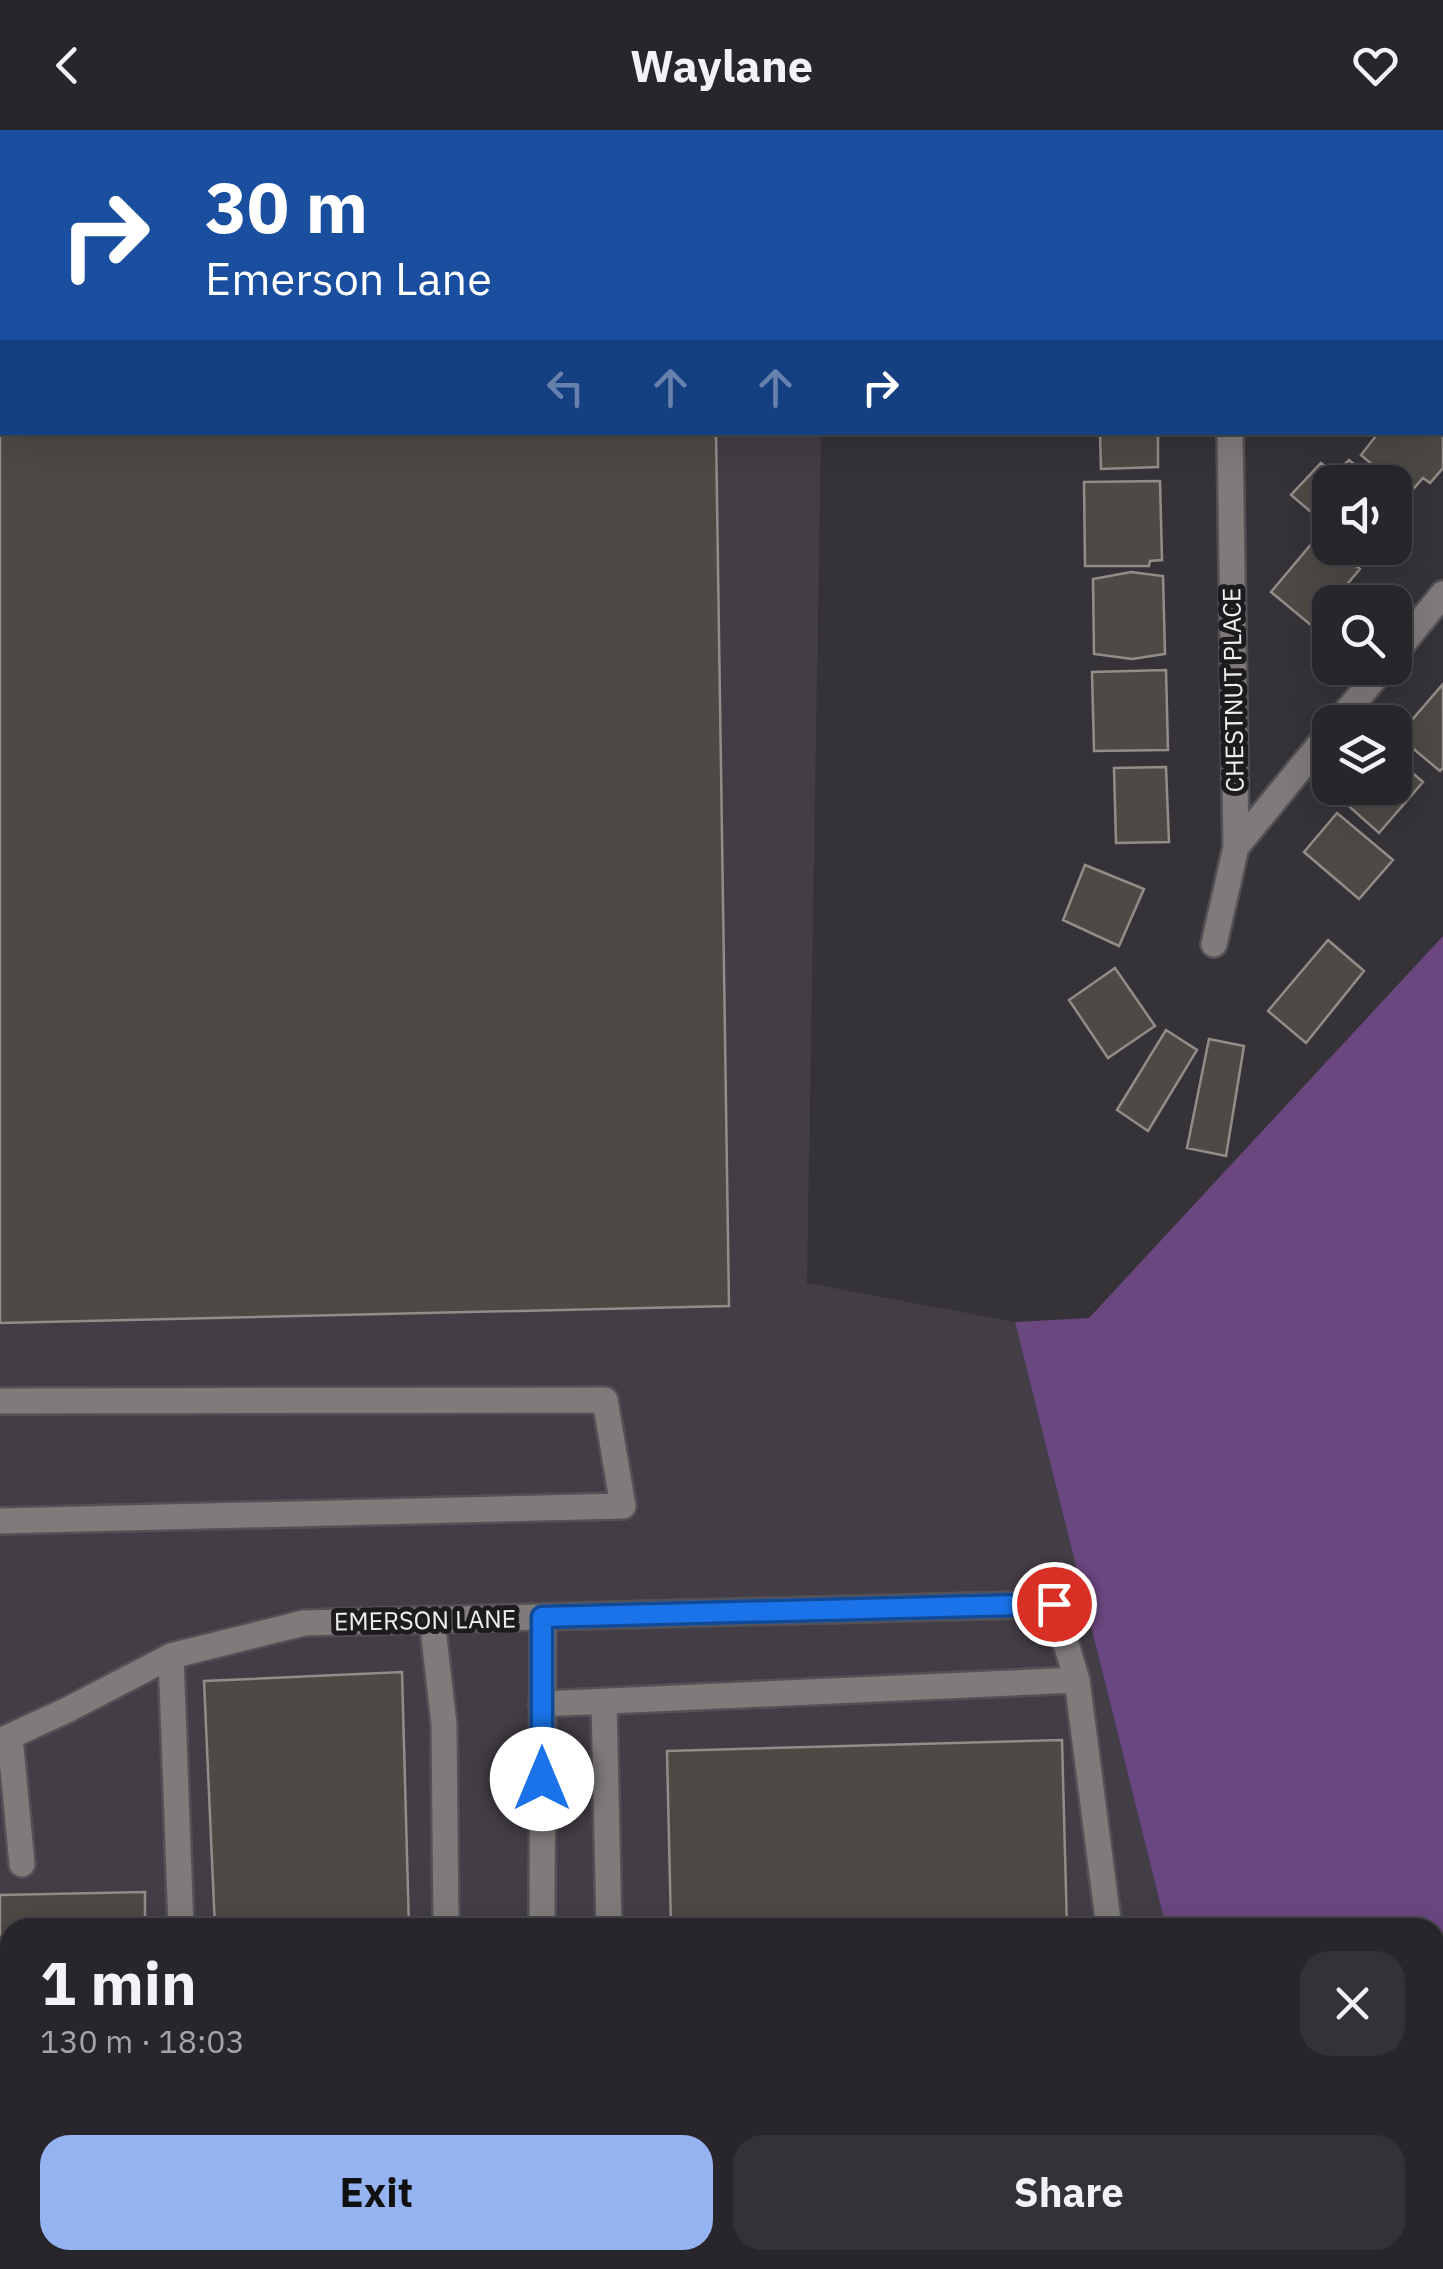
<!DOCTYPE html>
<meta charset="utf-8">
<style>
:root{--surface:#28262a;--page:#343236;--text:#f1f3f6;--muted:#a5a5a8;--line:#444347;--accent:#95b2f1}
body{margin:0;font-family:"IBM Plex Sans",sans-serif;background:var(--page);color:var(--text);height:100vh;display:flex;flex-direction:column;font-size:38px;white-space:nowrap}
*{box-sizing:border-box;margin:0}
p{font-size:32px;color:var(--muted)}
.icon{flex:none;width:55px;height:55px;fill:none;stroke:currentColor;stroke-width:2;stroke-linecap:round;stroke-linejoin:round}
.map{position:relative;flex:1;overflow:hidden}
.drawer{position:absolute;left:0px;top:1788px;width:1445px;height:352px;display:flex;flex-direction:column;background:var(--surface);border-radius:30px 30px 0 0;box-shadow:0 10px 40px #0002,0 0 0 2px var(--line)}
.drawer>*{flex:none}
.top-card{position:absolute;left:0px;top:0px;width:1445px;height:305px;box-shadow:0 10px 40px #0002,0 0 0 2px var(--line);background:#1a4fa0;color:#fff;overflow:hidden}
.controls{position:absolute;left:1312px;top:335px;display:grid;gap:20px}
.controls a{display:grid;place-items:center;width:100px;height:100px;border-radius:20px;background:var(--surface);box-shadow:0 10px 40px #0002,0 0 0 2px var(--line);font-size:50px}
.pin{position:absolute;display:grid;place-items:center;width:85px;height:85px;color:#fff;margin:-42px;border:5px solid #fff;border-radius:50%;box-shadow:0 2px 10px #0007}
.me{position:absolute;width:110px;margin:-55px;rotate:0deg;stroke-linejoin:round;filter:drop-shadow(0 0 8px #0008)}
.turn{display:flex;align-items:center;gap:35px;height:210px;padding:0 40px;font-size:45px}
.turn .icon{width:130px;height:130px;stroke-width:2.5}
.turn b{display:block;font-size:70px;line-height:85px}
.lanes{display:flex;align-items:center;height:95px;padding:0 40px;background:#0003;justify-content:center;gap:50px;direction:ltr}
.lanes .off{opacity:.35}
.round{display:grid;place-items:center;flex:none;width:105px;height:105px;border-radius:30px;background:var(--page)}
.headline{display:flex;align-items:center;justify-content:space-between;height:170px;padding:0 40px}
h1{font-size:60px;font-weight:700;line-height:75px}
.cta{display:flex;gap:20px;margin-top:auto;padding:20px 40px}
.cta a{flex:1;height:115px;border-radius:30px;background:var(--accent);color:#111;font-size:40px;font-weight:700;line-height:115px;text-align:center}
.cta a+a{background:var(--page);color:var(--text)}
header{display:flex;justify-content:space-between;align-items:center;height:130px;padding:0 40px;background:var(--surface);font-size:45px;font-weight:700}
.map>svg:first-child{display:block}
.built{fill:#433d46}
.green{fill:#6a477f}
.building{fill:#4d4944;stroke:#928d88;stroke-width:2.5}
.lines{fill:none;stroke-linecap:round;stroke-linejoin:round}
.minor-casing{stroke:#545156;stroke-width:30}
.minor{stroke:#7e7b7a;stroke-width:25}
.route-casing{stroke:#114b97;stroke-width:25}
.route{stroke:#1a73e8;stroke-width:18}
.labels{text-anchor:middle;stroke-width:10;stroke-linejoin:round;paint-order:stroke}
.street-label{font-size:25px;fill:#f0eef1;stroke:#1d1b1e}
</style>
<header><svg class="icon" aria-label="back" viewBox="0 0 24 24"><path d="M15 5l-7 7 7 7"/></svg>Waylane<svg class="icon" aria-label="heart" viewBox="0 0 24 24"><path d="M12 20l-8-8c-3-5 5-10 8-4 3-6 11-1 8 4z"/></svg></header>
<div class="map">
<svg width="1443" height="2139" viewBox="0 0 1443 2139">
<rect width="100%" height="100%" fill="#363338"/>
<path class="built" d="M 0,22 L 2,302 L 821,303 L 807,1153 L 1015,1192 L 1166,1797 L 10,1798 L 10,2130 L 1349,2130 L 1348,2139 L 0,2139 Z"/>
<path class="green" d="M 1443,806 L 1443,2139 L 1348,2139 L 1349,2130 L 1435,2130 L 1435,1798 L 1166,1797 L 1015,1192 L 1089,1188 Z"/>
<path class="building" d="M 803,0 L 888,0 L 802,2 Z
M 1028,0 L 1142,0 L 1027,2 Z
M 1209,0 L 1281,0 L 1209,2 Z
M 1294,0 L 1380,0 L 1294,2 Z
M 1397,0 L 1443,0 L 1443,57 L 1442,2 L 1397,2 Z
M 0,282 L 2,302 L 716,302 L 729,1176 L 0,1193 Z
M 1100,302 L 1158,302 L 1158,337 L 1101,339 Z
M 1379,302 L 1439,302 L 1443,306 L 1443,338 L 1430,353 L 1423,348 L 1408,365 L 1361,325 Z
M 1349,330 L 1376,352 L 1330,352 L 1330,398 L 1291,365 L 1321,333 L 1335,344 Z
M 1160,351 L 1162,430 L 1150,431 L 1149,436 L 1085,436 L 1084,352 Z
M 1318,406 L 1360,439 L 1312,496 L 1271,462 Z
M 1353,418 L 1378,418 L 1368,430 Z
M 1131,442 L 1163,446 L 1165,524 L 1132,529 L 1094,524 L 1093,449 Z
M 1166,540 L 1168,620 L 1094,621 L 1092,542 Z
M 1443,554 L 1443,638 L 1440,641 L 1398,606 Z
M 1395,628 L 1423,652 L 1379,703 L 1343,671 L 1355,658 L 1395,658 Z
M 1166,637 L 1169,712 L 1116,713 L 1114,638 Z
M 1337,683 L 1393,730 L 1359,769 L 1304,722 Z
M 1085,735 L 1144,759 L 1119,816 L 1063,790 Z
M 1328,810 L 1364,841 L 1306,913 L 1268,881 Z
M 1115,838 L 1155,896 L 1108,928 L 1069,870 Z
M 1166,900 L 1197,920 L 1148,1001 L 1117,980 Z
M 1209,909 L 1244,916 L 1226,1026 L 1187,1018 Z
M 402,1542 L 409,1798 L 215,1798 L 204,1551 Z
M 1062,1610 L 1067,1798 L 671,1798 L 667,1621 Z
M 145,1762 L 145,1798 L 10,1798 L 10,1946 L 0,1946 L 0,1765 Z
M 0,2056 L 10,2056 L 10,2130 L 336,2130 L 337,2139 L 0,2139 Z
M 680,2130 L 1134,2130 L 1134,2139 L 680,2139 Z"/>
<g class="lines">
<defs>
<path id="minor" d="M 52,2 L 52,0
M 469,2 L 469,0
M 1442,138 L 1443,138
M 0,149 L 2,149
M 1395,523 L 1443,464
M 1338,592 L 1383,538
M 1236,717 L 1330,602
M 1214,814 L 1236,717 L 1230,302
M 0,1271 L 605,1270 L 623,1376 L 0,1391
M 432,1490 L 444,1594 L 446,1798
M 171,1526 L 181,1798
M 604,1572 L 609,1798
M 542,1574 L 1077,1550 L 1109,1798
M 10,1607 L 22,1734
M 0,1611 L 67,1580 L 171,1526 L 304,1493 L 1054,1474 L 1077,1550
M 542,1798 L 543,1487
M 454,2130 L 454,2139
M 1148,2130 L 1148,2139
M 541,2139 L 541,2130"/>
</defs>
<use href="#minor" class="minor-casing"/>
<use href="#minor" class="minor"/>
</g>
<g class="lines">
<defs>
<path id="route" d="M 542,1649 L 542,1487 L 1054,1474"/>
</defs>
<use href="#route" class="route-casing"/>
<use href="#route" class="route"/>
</g>
<g class="labels">
<g class="street-label">
<text transform="translate(1233 560) rotate(-91)" y="9">CHESTNUT PLACE</text>
<text transform="translate(425 1490) rotate(-1)" y="9">EMERSON LANE</text>
</g>
</g>
</svg>
<div class="controls">
<a><svg class="icon" aria-label="sound" viewBox="0 0 24 24"><path d="M4 9h4l5-4v14l-5-4H4zM17 9q2 3 0 6"/></svg></a>
<a><svg class="icon" aria-label="search" viewBox="0 0 24 24"><circle cx="10" cy="10" r="6"/><path d="M15 15l6 6"/></svg></a>
<a><svg class="icon" aria-label="layers" viewBox="0 0 24 24"><path d="M12 4l9 5-9 5-9-5zM3 14l9 5 9-5"/></svg></a>
</div>
<div class="pin" style="left:1054px;top:1474px;background:#d93025"><svg class="icon" aria-label="arrive" viewBox="0 0 24 24"><path d="M6 21V4h12l-3 4 3 4H6"/></svg></div>
<svg class="me" style="left:542px;top:1649px" viewBox="-20 -20 40 40"><circle r="19" fill="#fff"/><path d="M0-13L10 11 0 6-10 11z" fill="#1a73e8"/></svg>
<div class="top-card">
<div class="turn"><svg class="icon" aria-label="right" viewBox="0 0 24 24"><path d="M7 20v-9h11M14 6l5 5-5 5"/></svg><div><b>30 m</b>Emerson Lane</div></div>
<div class="lanes"><svg class="icon off" aria-label="left" viewBox="0 0 24 24"><path d="M17 20v-9H6M10 6l-5 5 5 5"/></svg><svg class="icon off" aria-label="ahead" viewBox="0 0 24 24"><path d="M12 20V5M6 11l6-6 6 6"/></svg><svg class="icon off" aria-label="ahead" viewBox="0 0 24 24"><path d="M12 20V5M6 11l6-6 6 6"/></svg><svg class="icon" aria-label="right" viewBox="0 0 24 24"><path d="M7 20v-9h11M14 6l5 5-5 5"/></svg></div>
</div>
<section class="drawer">
<div class="headline"><div><h1>1 min</h1><p>130 m · 18:03</p></div><a class="round"><svg class="icon" aria-label="close" viewBox="0 0 24 24"><path d="M6 6l12 12M18 6L6 18"/></svg></a></div>
<div class="cta"><a>Exit</a><a>Share</a></div>
</section>
</div>
